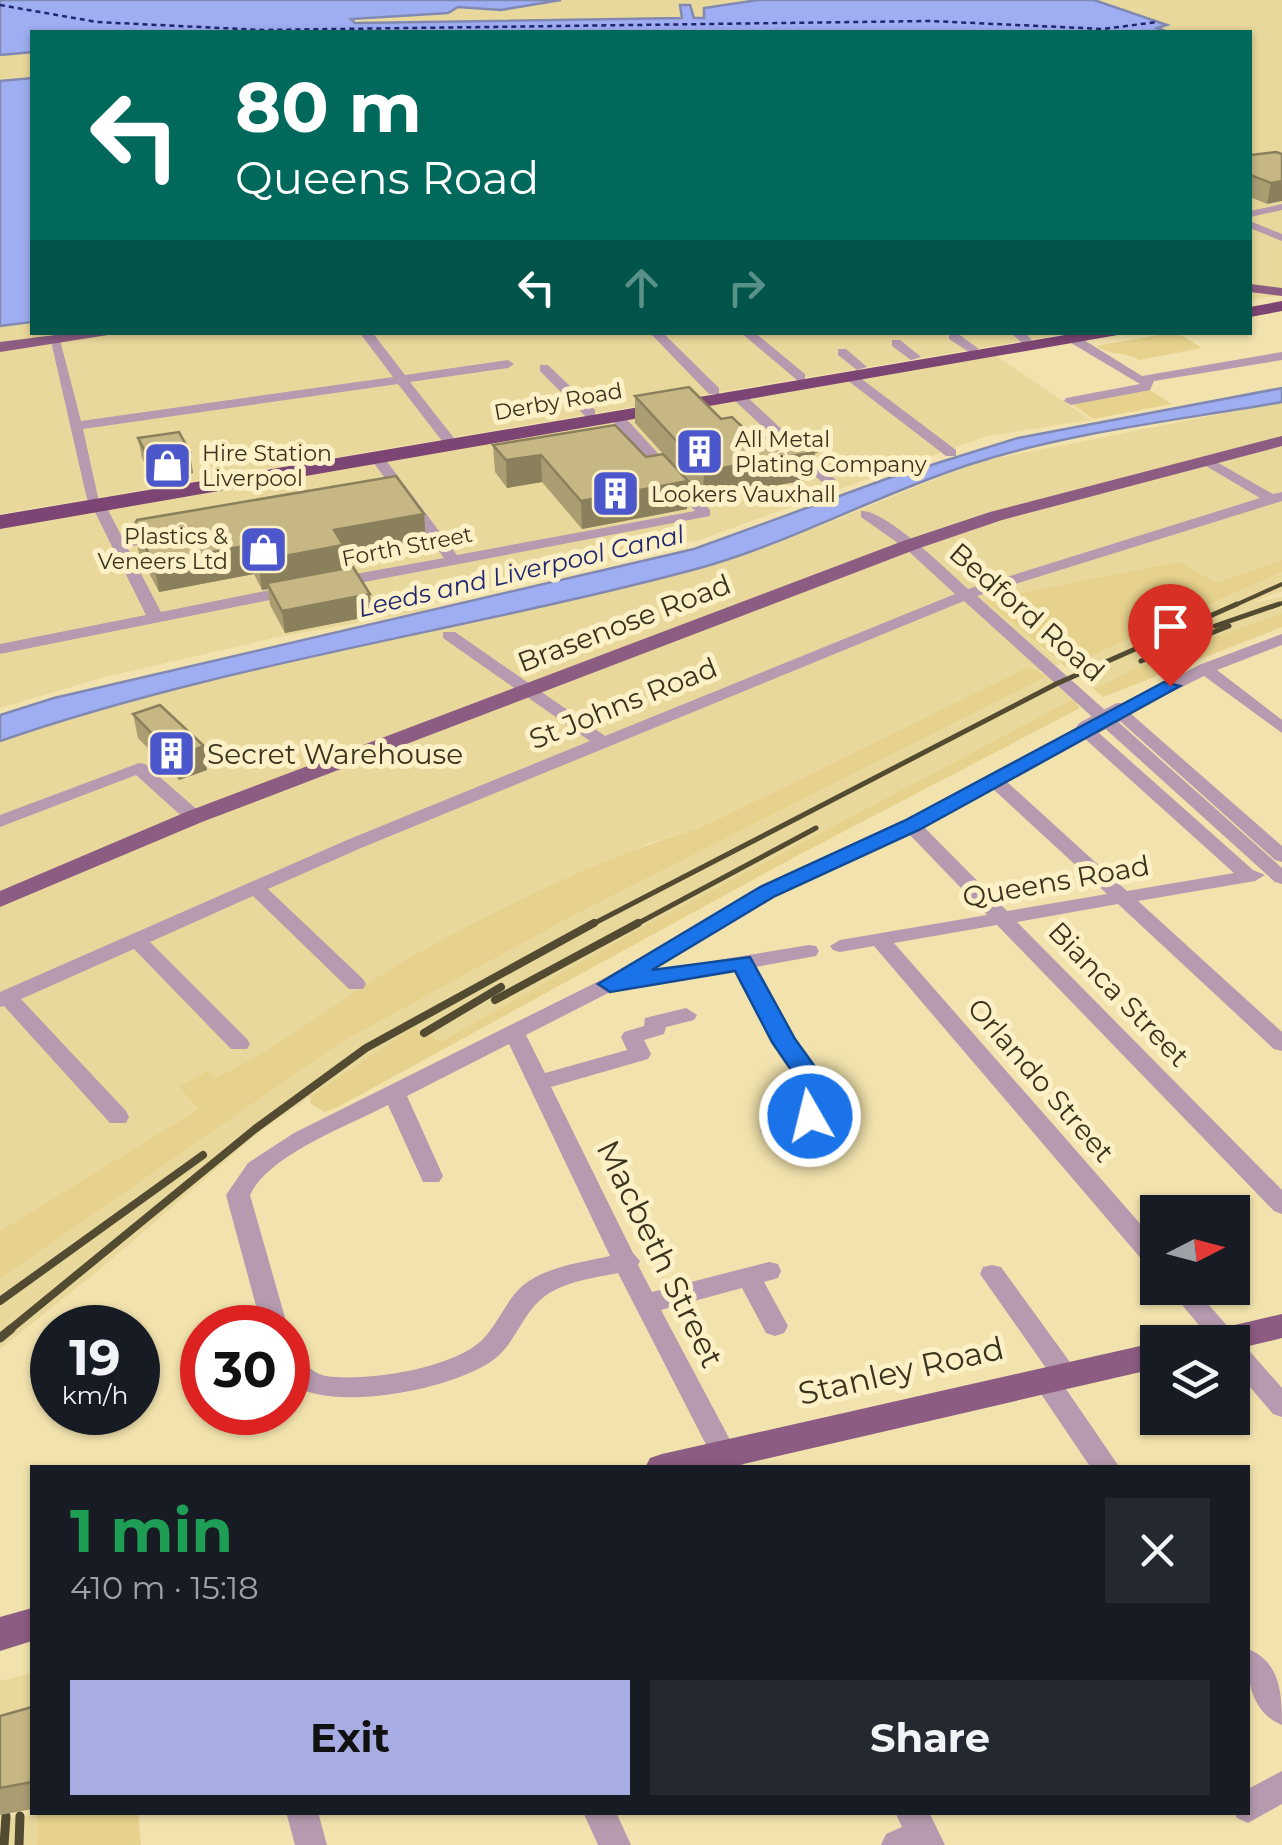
<!DOCTYPE html>
<meta charset="utf-8">
<style>
:root{--surface:#171b24;--page:#242831;--text:#f1f3f6;--muted:#9ea1a6;--accent:#a7ade3}
body{margin:0;font-family:Montserrat,sans-serif;background:var(--page);color:var(--text);height:100vh;display:flex;flex-direction:column;font-size:38px;white-space:nowrap}
*{box-sizing:border-box;margin:0}
p{font-size:32px;color:var(--muted)}
.icon{flex:none;width:55px;height:55px;fill:none;stroke:currentColor;stroke-width:2;stroke-linecap:round;stroke-linejoin:round}
.map{position:relative;flex:1;overflow:hidden}
.details{position:absolute;left:30px;top:1465px;width:1220px;height:350px;display:flex;flex-direction:column;background:var(--surface);border-radius:0px;box-shadow:0 2px 8px #0004}
.details>*{flex:none}
.top-card{position:absolute;left:30px;top:30px;width:1222px;height:305px;border-radius:0px;box-shadow:0 2px 8px #0004;background:#00695c;color:#fff;overflow:hidden}
.needle{width:65px;rotate:84deg}
.controls{position:absolute;left:1140px;top:1195px;display:grid;gap:20px}
.controls a{display:grid;place-items:center;width:110px;height:110px;border-radius:0px;background:var(--surface);box-shadow:0 2px 8px #0004;font-size:50px}
.speed{position:absolute;left:30px;top:1305px;display:flex;gap:20px;font-size:50px;font-weight:700;text-align:center}
.speed>*{display:grid;place-content:center;width:130px;height:130px;border-radius:50%;background:var(--surface);box-shadow:0 2px 8px #0004;line-height:1}
.speed small{font-size:25px;font-weight:400}
.speed .limit{border:15px solid #d22;background:#fff;color:#111}
.pin{position:absolute;display:grid;place-items:center;width:85px;height:85px;color:#fff;margin:-102px -42px;border-radius:50% 50% 50% 0;rotate:-45deg;box-shadow:0 0 10px #0007}
.pin .icon{rotate:45deg}
.me{position:absolute;width:110px;margin:-55px;rotate:352deg;stroke-linejoin:round;filter:drop-shadow(0 0 8px #0008)}
.turn{display:flex;align-items:center;gap:35px;height:210px;padding:0 40px;font-size:45px}
.turn .icon{width:130px;height:130px;stroke-width:2.5}
.turn b{display:block;font-size:70px;line-height:85px}
.lanes{display:flex;align-items:center;height:95px;padding:0 40px;background:#0003;justify-content:center;gap:50px;direction:ltr}
.lanes .off{opacity:.35}
.round{display:grid;place-items:center;flex:none;width:105px;height:105px;border-radius:0px;background:var(--page)}
.overview{display:flex;align-items:center;justify-content:space-between;height:170px;padding:0 40px}
h1{font-size:60px;font-weight:700;line-height:75px;color:#1e9e55}
.primary-button{display:flex;gap:20px;margin-top:auto;padding:20px 40px}
.primary-button a{flex:1;height:115px;border-radius:0px;background:var(--accent);color:#111;font-size:40px;font-weight:700;line-height:115px;text-align:center}
.primary-button a+a{background:var(--page);color:var(--text)}
.map>svg:first-child{display:block}
.built{fill:#e9d89b}
.green{fill:#e6d28c}
.water{fill:#9faef2;stroke:#8189b3;stroke-width:2.5}
.lines{fill:none;stroke-linecap:round;stroke-linejoin:round}
.ferry{stroke:#222672;stroke-width:2.5;stroke-dasharray:5 4;stroke-linecap:butt}
.minor{fill:#b69aaf;fill-rule:evenodd}
.major{fill:#8d5c83;fill-rule:evenodd}
.highway{fill:#7d4573;fill-rule:evenodd}
.rail-far3{stroke:#524b32;stroke-width:4}
.rail-far2{stroke:#524b32;stroke-width:5}
.rail-far1{stroke:#524b32;stroke-width:8}
.rail{stroke:#524b32;stroke-width:9}
.minor-bridge{stroke:#b69aaf;stroke-width:18}
.wall{fill:#aa9d72}
.shaded-wall{fill:#8b805c}
.building{fill:#c6b784;stroke:#8b805c;stroke-width:2.5}
.route{fill:#1a73e8;stroke:#114b97;stroke-width:2.5}
.labels{text-anchor:middle;stroke-width:10;stroke-linejoin:round;paint-order:stroke}
.far-street-label{font-size:22px;fill:#3a341f;stroke:#fcf0c6}
.far-poi-label{font-size:22px;fill:#3a341f;stroke:#fcf0c6;text-anchor:start}
.far-water-label{font-size:25px;font-style:italic;fill:#222672;stroke:#fcf0c6}
.street-label{font-size:28px;fill:#3a341f;stroke:#fcf0c6}
.poi-label{font-size:28px;fill:#3a341f;stroke:#fcf0c6;text-anchor:start}
.near-street-label{font-size:32px;fill:#3a341f;stroke:#fcf0c6}
</style>
<div class="map">
<svg width="1282" height="1845" viewBox="0 0 1282 1845">
<rect width="100%" height="100%" fill="#f2e3ae"/>
<path class="built" d="M 561,0 L 1282,0 L 1282,295 L 1250,300 L 1250,32 L 374,32 L 375,23 L 350,22 L 458,7 L 501,10 Z
M 32,52 L 32,332 L 1069,333 L 0,514 L 0,55 Z
M 989,351 L 1091,420 L 987,436 L 699,540 L 450,597 L 430,604 L 428,610 L 274,638 L 105,677 L 0,708 L 0,522 Z
M 1282,402 L 1282,560 L 1216,583 L 986,600 L 1060,664 L 1036,673 L 1028,668 L 698,829 L 647,844 L 424,949 L 256,1059 L 212,1080 L 210,1071 L 180,1086 L 199,1108 L 0,1231 L 0,741 L 78,714 L 187,686 L 700,567 L 820,526 L 977,462 Z
M 1282,572 L 1282,591 L 1251,603 L 1282,597 L 1282,613 L 1160,657 L 1093,689 L 1066,667 Z
M 1047,676 L 1073,699 L 645,926 L 441,1043 L 413,1028 L 263,1129 L 99,1270 L 0,1349 L 0,1279 L 340,1043 L 576,914 Z
M 32,1673 L 32,1809 L 0,1815 L 0,1681 Z
M 38,1815 L 37,1845 L 0,1845 L 0,1818 Z"/>
<path class="green" d="M 1176,332 L 1202,348 L 1139,360 C 1125,351 1114,357 1096,346 Z
M 1148,389 L 1172,404 L 1093,419 L 1071,403 Z
M 1282,560 L 1282,572 L 1066,667 L 985,600 L 1179,562 L 1216,583 Z
M 1282,613 L 1282,627 L 1103,697 L 1093,689 L 1160,657 Z
M 1029,667 L 1047,676 L 576,914 L 340,1043 L 0,1279 L 0,1231 L 198,1109 L 179,1086 L 210,1070 L 213,1079 C 290,1043 353,988 427,948 C 508,904 610,854 698,829 Z
M 1073,699 L 1080,708 L 791,859 L 336,1108 L 324,1112 L 310,1103 L 311,1096 L 414,1027 L 441,1042 L 645,926 Z
M 47,1813 L 138,1813 L 141,1845 L 37,1845 L 38,1815 Z"/>
<path class="water" d="M 0,0 L 561,0 L 501,10 L 458,7 L 448,13 L 351,19 L 355,23 L 682,18 L 680,5 L 690,5 L 694,18 L 704,18 L 704,8 L 758,0 L 1094,0 L 1167,25 L 1157,28 L 1168,32 L 32,32 L 32,52 L 0,55 Z
M 32,78 L 32,322 L 0,326 L 0,81 Z
M 1282,388 L 1282,402 C 1179,420 1071,432 971,464 C 878,494 791,543 696,569 C 464,631 226,663 0,741 L 0,715 L 54,698 L 694,549 L 886,479 L 1018,438 Z"/>
<g class="lines">
<path class="ferry" d="M 0,5 L 97,22 L 262,30 L 930,21 L 1103,29 L 1157,22"/>
<path class="minor" d="M 1282,204 L 1282,210 L 1250,217 L 1250,211 Z
M 1250,221 L 1282,234 L 1282,241 L 1250,228 Z
M 359,332 L 372,332 L 405,375 L 508,360 L 514,364 L 508,368 L 410,382 L 454,438 L 447,442 L 442,441 L 398,384 L 83,429 L 99,502 L 106,506 L 123,539 L 160,533 L 167,537 L 165,540 L 127,547 L 161,612 L 295,585 L 303,590 L 295,595 L 0,654 L 0,644 L 146,615 L 92,506 L 94,503 L 87,499 L 50,337 L 60,340 L 81,421 L 393,377 Z
M 649,332 L 662,332 L 719,388 L 719,394 L 709,394 Z
M 740,332 L 754,332 L 805,374 L 805,380 L 797,380 Z
M 1010,332 L 1024,332 L 1032,340 L 1022,343 Z
M 949,333 L 957,333 L 979,349 L 969,352 L 949,339 Z
M 1071,337 L 1079,337 L 1142,376 L 1282,352 L 1282,360 L 1154,381 L 1150,390 L 1071,405 L 1064,401 L 1066,398 L 1140,384 L 1071,343 Z
M 892,340 L 900,340 L 921,357 L 911,360 L 892,346 Z
M 838,349 L 846,349 L 867,367 L 857,370 L 838,355 Z
M 540,365 L 548,365 L 595,410 L 595,416 L 585,416 L 540,371 Z
M 847,374 L 855,374 L 956,450 L 956,456 L 946,456 L 847,380 Z
M 733,393 L 743,393 L 836,480 L 836,486 L 826,486 L 733,399 Z
M 616,412 L 621,413 L 710,510 L 710,516 L 333,588 L 325,583 L 333,578 L 444,558 L 370,458 L 377,454 L 382,455 L 457,555 L 695,511 L 611,419 L 609,416 Z
M 1206,456 L 1273,494 L 1282,492 L 1282,501 L 977,596 L 1282,868 L 1282,884 L 1275,882 L 964,601 L 361,848 L 268,889 L 363,979 L 366,984 L 363,989 L 349,989 L 253,896 L 150,942 L 247,1039 L 250,1044 L 247,1049 L 231,1049 L 134,949 L 21,999 L 126,1111 L 129,1117 L 126,1123 L 110,1123 L 4,1006 L 0,1007 L 0,992 L 347,840 L 590,741 L 443,638 L 443,632 L 455,632 L 605,736 L 955,594 L 905,548 L 861,517 L 861,511 C 885,509 948,571 968,589 L 1260,498 L 1201,463 L 1201,457 Z
M 1282,634 L 1282,645 L 1217,670 L 1282,720 L 1282,733 L 1204,676 L 1130,713 L 1282,846 L 1282,862 L 1275,860 L 1110,712 L 1199,665 Z
M 1085,725 L 1091,726 L 1253,870 L 1265,875 L 1255,881 L 1138,901 L 1282,1032 L 1282,1051 L 1274,1049 L 1118,904 L 1017,922 L 1282,1190 L 1282,1214 L 1274,1211 L 997,925 L 894,943 L 1158,1244 L 1158,1270 L 1149,1268 L 874,946 L 840,952 L 833,950 L 830,946 L 840,940 L 987,915 L 909,834 L 774,896 L 645,972 L 809,945 L 816,946 L 819,951 L 816,956 L 755,967 L 793,1039 L 824,1082 L 822,1117 L 819,1123 L 771,1138 L 763,1136 L 760,1130 L 763,1124 L 800,1112 L 802,1083 L 773,1042 L 736,970 L 627,989 L 620,987 L 526,1035 L 545,1073 L 627,1050 L 621,1037 L 624,1032 L 644,1026 L 645,1018 L 686,1008 L 697,1015 L 694,1020 L 666,1027 L 664,1034 L 644,1040 L 651,1054 L 648,1059 L 551,1087 L 633,1253 L 640,1261 L 638,1265 L 652,1292 L 769,1262 L 778,1264 L 781,1271 L 778,1278 L 764,1282 L 788,1326 L 784,1333 L 775,1336 L 766,1333 L 742,1288 L 661,1310 L 745,1468 L 718,1468 L 618,1273 C 594,1278 566,1281 545,1296 C 524,1311 517,1339 498,1356 C 464,1388 323,1417 288,1380 L 288,1353 C 304,1358 309,1373 326,1376 C 365,1382 451,1369 481,1341 C 500,1323 507,1295 529,1281 C 552,1266 583,1262 610,1256 L 509,1044 L 407,1096 L 443,1176 L 439,1182 L 423,1182 L 388,1105 C 350,1125 268,1155 250,1195 L 288,1328 L 262,1328 L 226,1195 L 248,1163 L 294,1133 L 603,979 L 760,888 L 905,822 ZM 1084,738 L 1234,873 L 1127,891 L 1006,781 ZM 993,789 L 1107,894 L 1007,911 L 924,827 Z
M 139,763 L 145,764 L 201,813 L 203,817 L 201,821 L 187,821 L 136,775 L 0,827 L 0,815 Z
M 992,1265 L 1001,1267 L 1075,1369 L 1079,1376 L 1075,1383 L 1064,1386 L 1120,1468 L 1091,1468 L 1037,1388 L 1033,1381 L 1037,1374 L 1048,1371 L 980,1274 L 983,1267 Z
M 1168,1288 L 1194,1288 L 1282,1388 L 1282,1417 L 1273,1414 L 1232,1366 L 1232,1342 L 1213,1342 Z
M 1248,1649 C 1281,1662 1282,1696 1282,1725 C 1251,1713 1246,1678 1248,1649 Z
M 1282,1771 L 1282,1804 L 1248,1823 L 1237,1818 L 1234,1812 L 1248,1812 L 1248,1789 Z
M 286,1812 L 318,1812 L 327,1845 L 295,1845 Z
M 583,1812 L 616,1812 L 631,1845 L 598,1845 Z
M 895,1812 L 929,1812 L 945,1845 L 881,1845 L 886,1834 L 902,1827 Z"/>
<path class="major" d="M 1250,284 L 1282,288 L 1282,296 L 1250,292 Z
M 79,332 L 127,332 L 0,352 L 0,342 Z
M 1282,436 L 1282,446 L 1002,520 L 917,549 L 202,822 L 0,907 L 0,891 L 186,812 L 903,541 L 990,512 Z
M 1282,1314 L 1282,1338 L 1232,1350 L 1232,1342 L 1196,1342 L 1201,1333 Z
M 1158,1342 L 1158,1368 L 726,1468 L 645,1468 L 650,1458 L 662,1454 Z
M 32,1608 L 32,1641 L 0,1651 L 0,1617 Z"/>
<path class="highway" d="M 1282,301 L 1282,311 L 1250,317 L 1250,307 Z
M 1083,332 L 1135,332 L 0,529 L 0,515 Z"/>
<path class="rail-far3" d="M 1231,607 L 1282,584
M 1272,607 L 1282,603"/>
<path class="rail-far2" d="M 1215,626 L 1279,604
M 1141,661 L 1229,626
M 589,926 L 1056,684 L 1237,604
M 633,926 L 816,828"/>
<path class="rail-far1" d="M 495,1000 L 638,923
M 424,1033 L 501,987
M 0,1301 L 203,1155
M 8,1331 L 255,1129 L 366,1048 L 594,923"/>
<path class="rail" d="M 0,1338 L 11,1329
M 4,1845 L 6,1816
M 19,1845 L 20,1816"/>
<path class="minor-bridge" d="M 1085,730 L 1119,712"/>
</g>
<path class="wall" d="M 1282,154 L 1267,204 L 1250,197 L 1250,155 Z
M 635,396 L 721,419 L 755,439 L 815,452 L 813,479 L 703,498 L 635,423 Z
M 138,438 L 193,473 L 152,480 L 142,458 Z
M 493,445 L 646,457 L 688,481 L 687,509 L 582,529 L 542,482 L 507,488 L 495,472 Z
M 424,514 L 426,542 L 345,557 L 346,568 L 372,616 L 285,633 L 270,605 L 268,589 L 262,590 L 254,574 L 159,592 L 139,554 L 134,526 Z
M 133,714 L 207,770 L 179,780 L 138,738 Z
M 32,1707 L 32,1809 L 0,1815 L 0,1716 Z"/>
<path class="shaded-wall" d="M 1282,181 L 1282,201 L 1267,204 L 1271,183 Z
M 190,452 L 193,473 L 152,480 L 149,459 Z
M 815,452 L 813,479 L 703,498 L 704,471 Z
M 541,455 L 542,482 L 507,488 L 506,460 Z
M 688,481 L 687,509 L 582,529 L 581,501 Z
M 424,514 L 426,542 L 345,557 L 346,574 L 267,583 L 268,589 L 262,590 L 258,561 L 334,530 Z
M 250,545 L 254,574 L 159,592 L 154,563 Z
M 370,594 L 372,616 L 285,633 L 282,611 Z
M 204,746 L 207,770 L 179,780 L 175,757 Z"/>
<path class="building" d="M 1276,152 L 1282,154 L 1282,181 L 1271,183 L 1250,175 L 1250,155 Z
M 689,387 L 721,419 L 732,417 L 755,439 L 794,433 L 815,452 L 704,471 L 635,396 Z
M 615,425 L 646,457 L 663,454 L 688,481 L 581,501 L 541,455 L 506,460 L 493,445 Z
M 179,432 L 190,452 L 149,459 L 138,438 Z
M 396,476 L 424,514 L 334,530 L 343,545 L 258,561 L 250,545 L 154,563 L 134,526 L 137,520 Z
M 353,567 L 370,594 L 282,611 L 267,583 Z
M 160,705 L 204,746 L 175,757 L 133,714 Z
M 32,1707 L 32,1782 L 0,1788 L 0,1716 Z"/>
<path class="route" d="M 1164,682 L 1180,686 L 919,830 L 775,896 L 652,970 L 750,957 L 795,1039 L 826,1082 L 820,1123 L 801,1123 L 798,1116 L 800,1083 L 772,1042 L 735,971 L 610,992 L 598,984 L 760,887 L 904,821 Z"/>
<defs>
<symbol id="building-square" viewBox="-11 -11 22 22"><rect x="-9" y="-9" width="18" height="18" rx="4" fill="#4c57cc" stroke="#fcf0c6"/><path d="M-4-6H4V6H1V3H-1V6H-4ZM-2.5-4.3h1.7v1.8h-1.7ZM.8-4.3h1.7v1.8H.8ZM-2.5-1h1.7V.8h-1.7ZM.8-1h1.7V.8H.8Z" fill="#fff"/></symbol>
<symbol id="shop-square" viewBox="-11 -11 22 22"><rect x="-9" y="-9" width="18" height="18" rx="4" fill="#4c57cc" stroke="#fcf0c6"/><path d="M-5-2.5h2.3a2.7 3.5 0 0 1 5.4 0H5L5.5 6h-11ZM-1.5-2.5h3a1.5 2.3 0 0 0-3 0Z" fill="#fff"/></symbol>
</defs>
<g fill-rule="evenodd">
<use href="#building-square" x="672" y="424" width="55" height="55"/>
<use href="#shop-square" x="140" y="438" width="55" height="55"/>
<use href="#building-square" x="588" y="466" width="55" height="55"/>
<use href="#shop-square" x="236" y="522" width="55" height="55"/>
<use href="#building-square" x="144" y="726" width="55" height="55"/>
</g>
<g class="labels">
<g class="far-street-label">
<text transform="translate(558 401) rotate(-10)" y="8">Derby Road</text>
<text transform="translate(407 546) rotate(-11)" y="8">Forth Street</text>
</g>
<g class="far-poi-label">
<text x="735" y="447">All Metal<tspan x="735" dy="25">Plating Company</tspan></text>
<text x="202" y="461">Hire Station<tspan x="202" dy="25">Liverpool</tspan></text>
<text x="651" y="502">Lookers Vauxhall</text>
<text x="228" y="544" text-anchor="end">Plastics &amp;<tspan x="228" dy="25">Veneers Ltd</tspan></text>
</g>
<g class="far-water-label">
<text transform="translate(521 571) rotate(-13)" y="9">Leeds and Liverpool Canal</text>
</g>
<g class="street-label">
<text transform="translate(1027 612) rotate(41)" y="10">Bedford Road</text>
<text transform="translate(624 623) rotate(-21)" y="10">Brasenose Road</text>
<text transform="translate(623 703) rotate(-22)" y="10">St Johns Road</text>
<text transform="translate(1056 881) rotate(-10)" y="10">Queens Road</text>
<text transform="translate(1119 994) rotate(46)" y="10">Bianca Street</text>
<text transform="translate(1041 1080) rotate(49)" y="10">Orlando Street</text>
</g>
<g class="poi-label">
<text x="207" y="764">Secret Warehouse</text>
</g>
<g class="near-street-label">
<text transform="translate(660 1254) rotate(64)" y="11">Macbeth Street</text>
<text transform="translate(901 1371) rotate(-13)" y="11">Stanley Road</text>
</g>
</g>
</svg>
<div class="controls">
<a><svg class="needle" viewBox="-14 -14 28 28"><path d="M0-13l5 13h-10z" fill="#e53935"/><path d="M0 13l5-13h-10z" fill="#9ea1a6"/></svg></a>
<a><svg class="icon" aria-label="layers" viewBox="0 0 24 24"><path d="M12 4l9 5-9 5-9-5zM3 14l9 5 9-5"/></svg></a>
</div>
<div class="speed"><div>19<small>km/h</small></div><div class="limit">30</div></div>
<div class="pin" style="left:1170px;top:686px;background:#d93025"><svg class="icon" aria-label="arrive" viewBox="0 0 24 24"><path d="M6 21V4h12l-3 4 3 4H6"/></svg></div>
<svg class="me" style="left:810px;top:1116px" viewBox="-20 -20 40 40"><circle r="17" fill="#1a73e8" stroke="#fff" stroke-width="3"/><path d="M0-11L8 9 0 5-8 9z" fill="#fff"/></svg>
<div class="top-card">
<div class="turn"><svg class="icon" aria-label="left" viewBox="0 0 24 24"><path d="M17 20v-9H6M10 6l-5 5 5 5"/></svg><div><b>80 m</b>Queens Road</div></div>
<div class="lanes"><svg class="icon" aria-label="left" viewBox="0 0 24 24"><path d="M17 20v-9H6M10 6l-5 5 5 5"/></svg><svg class="icon off" aria-label="ahead" viewBox="0 0 24 24"><path d="M12 20V5M6 11l6-6 6 6"/></svg><svg class="icon off" aria-label="right" viewBox="0 0 24 24"><path d="M7 20v-9h11M14 6l5 5-5 5"/></svg></div>
</div>
<section class="details">
<div class="overview"><div><h1>1 min</h1><p>410 m · 15:18</p></div><a class="round"><svg class="icon" aria-label="close" viewBox="0 0 24 24"><path d="M6 6l12 12M18 6L6 18"/></svg></a></div>
<div class="primary-button"><a>Exit</a><a>Share</a></div>
</section>
</div>
